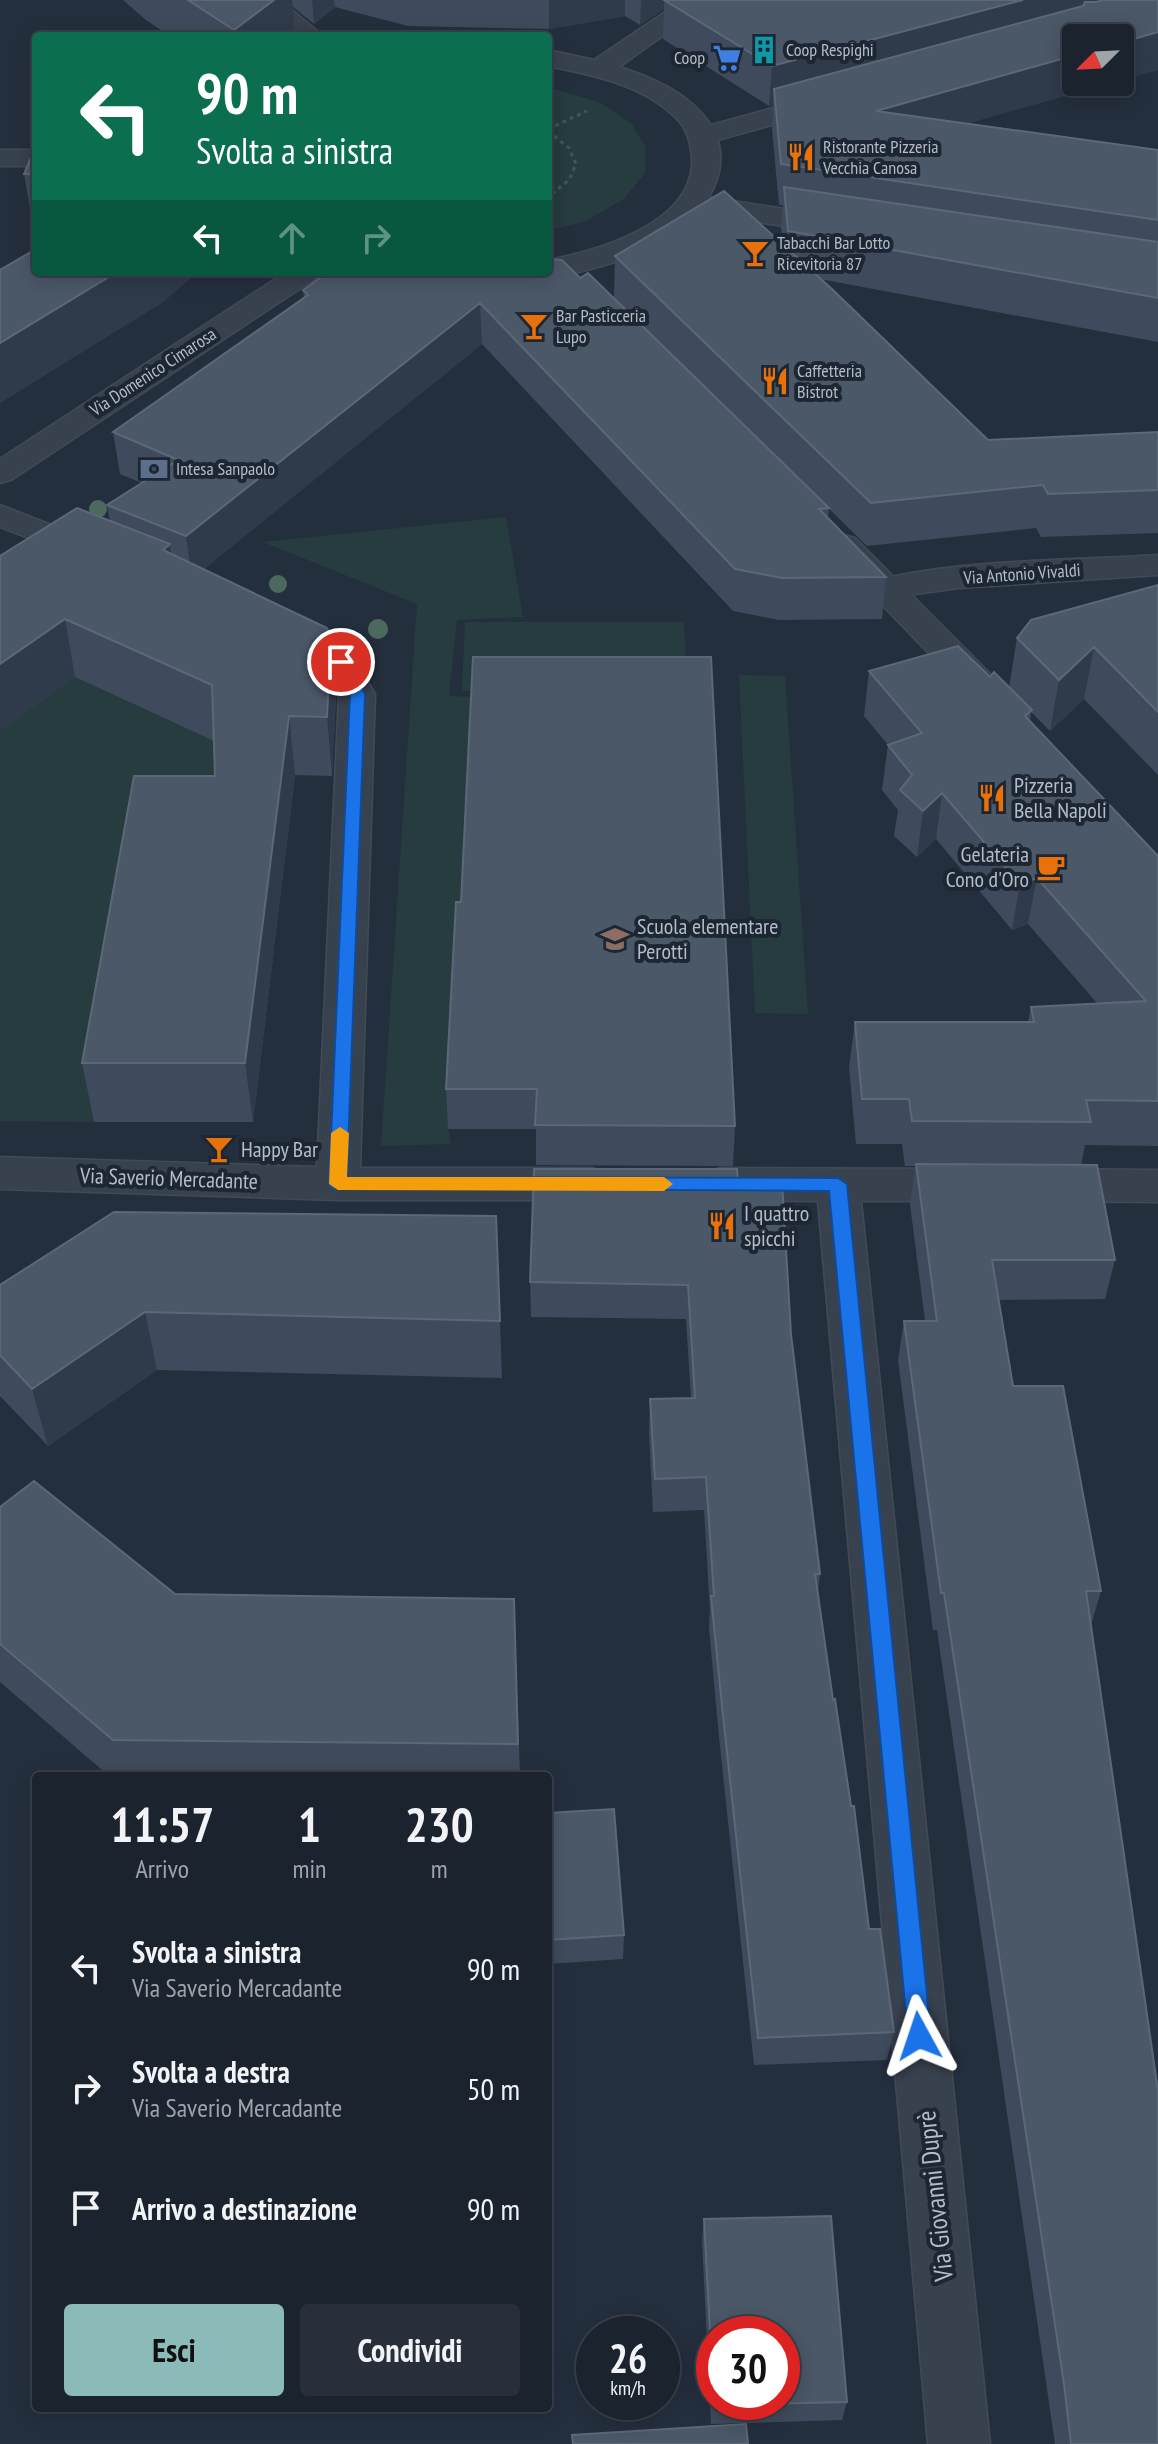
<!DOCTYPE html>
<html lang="it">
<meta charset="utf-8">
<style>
:root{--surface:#1b232e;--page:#282f3a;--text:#f1f3f6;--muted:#a0a4aa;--line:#39404a;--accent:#8bbbb9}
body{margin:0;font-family:"PT Sans Narrow",sans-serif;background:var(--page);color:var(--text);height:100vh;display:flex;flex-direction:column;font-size:30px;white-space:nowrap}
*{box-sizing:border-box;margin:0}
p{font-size:26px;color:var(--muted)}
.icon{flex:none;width:44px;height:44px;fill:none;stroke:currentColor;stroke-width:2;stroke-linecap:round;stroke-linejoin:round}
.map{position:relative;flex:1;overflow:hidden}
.details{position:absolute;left:32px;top:1772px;width:520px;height:640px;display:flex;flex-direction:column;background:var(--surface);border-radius:8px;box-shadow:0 4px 20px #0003,0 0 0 2px var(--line)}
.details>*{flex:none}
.hud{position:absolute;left:32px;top:32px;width:520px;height:244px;border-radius:8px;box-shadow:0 4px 20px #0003,0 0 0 2px var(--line);background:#0b6e4f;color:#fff;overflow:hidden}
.needle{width:52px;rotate:246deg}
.tools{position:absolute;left:1062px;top:24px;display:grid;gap:16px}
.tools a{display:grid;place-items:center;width:72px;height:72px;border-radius:8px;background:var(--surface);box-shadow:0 4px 20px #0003,0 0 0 2px var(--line);font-size:40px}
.speed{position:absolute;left:576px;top:2316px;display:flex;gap:16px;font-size:40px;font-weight:700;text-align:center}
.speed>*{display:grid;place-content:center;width:104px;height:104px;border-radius:50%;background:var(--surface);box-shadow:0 4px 20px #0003,0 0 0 2px var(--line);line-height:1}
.speed small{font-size:20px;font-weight:400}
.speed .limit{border:12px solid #d22;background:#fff;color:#111}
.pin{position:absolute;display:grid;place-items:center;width:68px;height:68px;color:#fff;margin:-34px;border:4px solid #fff;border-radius:50%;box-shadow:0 2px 8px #0007}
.me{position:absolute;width:88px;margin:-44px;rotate:355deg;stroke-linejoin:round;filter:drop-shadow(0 0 6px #0008)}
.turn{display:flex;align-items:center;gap:28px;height:168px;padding:0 32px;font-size:36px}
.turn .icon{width:104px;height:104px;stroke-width:2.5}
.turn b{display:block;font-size:56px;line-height:68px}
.lanes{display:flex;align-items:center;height:76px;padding:0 32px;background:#0003;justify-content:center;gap:40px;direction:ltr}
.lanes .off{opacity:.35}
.eta{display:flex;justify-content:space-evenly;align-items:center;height:136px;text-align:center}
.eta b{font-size:48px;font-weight:800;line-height:56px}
.action{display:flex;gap:16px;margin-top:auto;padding:16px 32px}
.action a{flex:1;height:92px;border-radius:8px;background:var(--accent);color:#111;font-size:32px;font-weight:800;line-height:92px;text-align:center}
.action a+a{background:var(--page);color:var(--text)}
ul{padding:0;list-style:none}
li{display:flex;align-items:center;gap:24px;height:120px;padding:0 32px}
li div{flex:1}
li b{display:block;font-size:30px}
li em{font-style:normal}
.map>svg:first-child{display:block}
.green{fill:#263c3f}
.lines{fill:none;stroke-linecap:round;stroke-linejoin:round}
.minor-casing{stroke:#414a57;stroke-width:3}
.tertiary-casing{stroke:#414a57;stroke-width:3}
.path{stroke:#3f5557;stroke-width:3;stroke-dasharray:4 4;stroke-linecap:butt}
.minor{fill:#38414e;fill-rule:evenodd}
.tertiary{fill:#38414e;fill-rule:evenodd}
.tree{fill:#4b6a5d}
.wall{fill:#3f4b5c}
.shaded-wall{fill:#2f3b4b}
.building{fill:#4b5868;stroke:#5c6777;stroke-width:2;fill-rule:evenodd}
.route{fill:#1a73e8;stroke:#114b97;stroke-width:2}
.slow{fill:#f59e0b}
.labels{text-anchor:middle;stroke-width:8;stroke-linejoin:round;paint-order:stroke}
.far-poi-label{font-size:18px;fill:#b4bcc9;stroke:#1d2633;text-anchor:start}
.far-street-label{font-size:18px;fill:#b4bcc9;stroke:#1d2633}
.poi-label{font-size:22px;fill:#b4bcc9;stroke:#1d2633;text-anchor:start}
.street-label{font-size:22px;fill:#b4bcc9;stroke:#1d2633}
.near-street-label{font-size:26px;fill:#b4bcc9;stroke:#1d2633}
</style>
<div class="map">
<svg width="1158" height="2444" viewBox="0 0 1158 2444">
<rect width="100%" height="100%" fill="#242f3e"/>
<path class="green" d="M 548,87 L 601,103 L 631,123 L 646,147 L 645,173 L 624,199 L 586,221 L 548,231 Z
M 506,517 L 523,617 L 457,620 L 449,696 L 474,697 L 448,1129 L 451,1144 L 381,1146 L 417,604 L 263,542 Z
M 169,610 L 131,703 L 220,743 L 209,835 L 141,851 L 94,1122 L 0,1121 L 0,731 Z
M 465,622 L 684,622 L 688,691 L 462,691 Z
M 739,675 L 785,676 L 808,1014 L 755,1013 Z"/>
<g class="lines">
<defs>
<path id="minor" d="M 828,93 L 837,95 L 841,101 L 837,107 L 703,144 L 693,142 L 689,136 L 693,130 Z
M 0,150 L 36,150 L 36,166 L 0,166 Z
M 693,195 L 839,217 L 849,220 L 853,226 L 849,232 L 839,235 L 683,210 L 679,204 L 683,198 Z
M 0,505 L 108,547 L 113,554 L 108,561 L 96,564 L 0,527 Z
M 1158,555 L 1158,575 L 959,588 L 886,598 L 874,595 L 869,588 L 874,581 C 961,559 1067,561 1158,555 Z
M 282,619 C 326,630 353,655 375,694 L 360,1168 L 592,1168 L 607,1173 L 614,1184 L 607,1195 L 592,1200 L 338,1200 L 0,1189 L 0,1157 L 317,1167 L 339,694 L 315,661 L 270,636 L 265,629 L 270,622 Z
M 720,1168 L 972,1169 L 987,1174 L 994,1185 L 987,1196 L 972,1201 L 861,1201 L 990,2444 L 928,2444 L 818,1201 L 720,1200 L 705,1195 L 698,1184 L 705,1173 Z
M 1040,1169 L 1158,1170 L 1158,1202 L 1040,1201 L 1025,1196 L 1018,1185 L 1025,1174 Z"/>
<path id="tertiary" d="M 251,0 L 280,0 L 323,36 L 294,36 Z
M 683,0 L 713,0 L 619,67 C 777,115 735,230 598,267 C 579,272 557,280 538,275 L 535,272 L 548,272 L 548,260 C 597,251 688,225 692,165 C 692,149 689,131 677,119 C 644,85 593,75 548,66 L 548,50 L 594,60 Z
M 286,272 L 321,272 L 316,278 L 11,480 L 0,483 L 0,459 Z
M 843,535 L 855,538 L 1001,685 L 1006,693 L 1001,701 L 988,704 L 975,701 L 831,552 L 826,545 L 831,538 Z"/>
</defs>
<use href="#minor" class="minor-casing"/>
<use href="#tertiary" class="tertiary-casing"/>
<path class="path" d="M 548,129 L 587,111
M 548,131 L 569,148 L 576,164 L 569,180 L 548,197"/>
<use href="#minor" class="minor"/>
<use href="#tertiary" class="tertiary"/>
</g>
<g class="tree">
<circle cx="98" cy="509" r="9"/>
<circle cx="278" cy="584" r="9"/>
<circle cx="378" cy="629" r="10"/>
</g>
<path class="wall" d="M 123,0 L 1158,0 L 1158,70 L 1120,80 L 1120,38 L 969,123 L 1158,150 L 1158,342 L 820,279 L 988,440 L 1158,432 L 1158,533 L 1041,537 L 1036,528 L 867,546 L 614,298 L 615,256 L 783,244 L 781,228 L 783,205 L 779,205 L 772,129 L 773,105 L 769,106 L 663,39 L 664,9 L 640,25 L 625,16 L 549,29 L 408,26 L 335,7 L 314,24 L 292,6 L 295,36 L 170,36 L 146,20 Z
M 36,146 L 36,226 L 33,226 L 24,174 Z
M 580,278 L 829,508 L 828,518 L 886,577 L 882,619 L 779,620 L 733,611 L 482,344 L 203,569 L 336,695 L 332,776 L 295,775 L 253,1122 L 94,1122 L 82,1063 L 215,776 L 214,741 L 75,677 L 0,731 L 0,556 L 110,521 L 107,505 L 142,483 L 120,474 L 113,432 L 304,298 L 303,290 Z
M 1158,585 L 1158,775 L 1084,699 L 1050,731 L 1031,712 L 1030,721 L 1158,856 L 1158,1146 L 1085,1145 L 1081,1165 L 1115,1260 L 1105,1299 L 999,1300 L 1013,1386 L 1101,1591 L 1091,1625 L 1158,2444 L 1055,2444 L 937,1630 L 933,1630 L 898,1360 L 904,1321 L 925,1321 L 910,1204 L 916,1166 L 905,1166 L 902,1144 L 856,1144 L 849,1067 L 855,1022 L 1028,1022 L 1031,1007 L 1097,1003 L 1028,924 L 1012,930 L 936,839 L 917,857 L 894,836 L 898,810 L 882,790 L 888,745 L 864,716 L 869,671 L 990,677 L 1009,688 L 1017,638 Z
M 456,902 L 735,1126 L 733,1166 L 536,1165 L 536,1129 L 448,1129 L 446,1089 Z
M 738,1182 L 791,1334 L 820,1574 L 818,1591 L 833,1700 L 869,1929 L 894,2032 L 887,2060 L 754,2065 L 719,1737 L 709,1628 L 710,1611 L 704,1510 L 653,1512 L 649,1433 L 650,1399 L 691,1398 L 686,1319 L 531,1317 L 530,1282 Z
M 496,1216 L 502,1378 L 157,1370 L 48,1446 L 0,1396 L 0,1285 Z
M 0,1507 L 175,1594 L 514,1599 L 520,1776 L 109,1776 L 0,1682 Z
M 548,1813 L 624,1935 L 623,1959 L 548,1964 Z
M 704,2219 L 847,2402 L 842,2420 L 711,2424 L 702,2240 Z"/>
<path class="shaded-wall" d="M 274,0 L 292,0 L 295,36 L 235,36 L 234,30 Z
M 312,0 L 334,0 L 335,7 L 314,24 Z
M 549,0 L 625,0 L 625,16 L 549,29 Z
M 641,0 L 678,0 L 664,0 L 664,9 L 640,25 Z
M 1023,0 L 1158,0 L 774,89 L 773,105 L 769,106 L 772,66 Z
M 1158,32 L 1158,70 L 1120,80 L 1120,43 Z
M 1076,55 L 1076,82 L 1114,82 L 872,151 L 876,111 Z
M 117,272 L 198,272 L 162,303 L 0,403 L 0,343 Z
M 480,303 L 482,344 L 192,579 L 186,536 Z
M 170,544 L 178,603 L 163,550 Z
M 65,619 L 75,677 L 0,731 L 0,664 Z
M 331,636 L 336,695 L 332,776 L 327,717 Z
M 1094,647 L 1084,699 L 1050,731 L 1059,680 Z
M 289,716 L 295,775 L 253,1122 L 245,1063 Z
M 942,793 L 936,839 L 917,857 L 923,811 Z
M 1037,878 L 1028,924 L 1012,930 L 1020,884 Z
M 145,1312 L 157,1370 L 48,1446 L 32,1389 Z"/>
<path class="building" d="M 188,0 L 274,0 L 234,30 Z
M 664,0 L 1023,0 L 772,66 Z
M 1103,0 L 1158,0 L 1158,32 L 1120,43 L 1120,38 L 1076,38 L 1076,55 L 876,111 L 1158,150 L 1158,220 L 781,164 L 774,89 L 1083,6 L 1085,2 L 1096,2 Z
M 36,146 L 36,174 L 24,174 Z
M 784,187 L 1158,242 L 1158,298 L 788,231 Z
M 724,191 L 833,290 L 988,440 L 1158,432 L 1158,490 L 1048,494 L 1043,485 L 871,503 L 615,256 Z
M 36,249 L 36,272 L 117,272 L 0,343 L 0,270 Z
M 548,259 L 562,260 L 580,278 L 588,273 L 829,508 L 819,509 L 886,577 L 782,578 L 735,569 L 480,303 L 186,536 L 107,505 L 178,460 L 113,432 L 308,295 L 303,290 L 328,272 L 548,272 Z
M 77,508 L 170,544 L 163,550 L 327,628 L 331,636 L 327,717 L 289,716 L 245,1063 L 82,1063 L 134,776 L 215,776 L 212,685 L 65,619 L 0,664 L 0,556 Z
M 1158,585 L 1158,712 L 1094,647 L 1059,680 L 1017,638 L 1031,620 Z
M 958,646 L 990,677 L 994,672 L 1032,710 L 1025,716 L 1158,856 L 1158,1101 L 1086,1100 L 1091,1122 L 912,1121 L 909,1099 L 862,1099 L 855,1022 L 1034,1022 L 1031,1007 L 1146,1001 L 1037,878 L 1020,884 L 942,793 L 923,811 L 900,790 L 912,775 L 888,745 L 922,733 L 869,671 Z
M 473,657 L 711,657 L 735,1126 L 535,1125 L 537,1089 L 446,1089 L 456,902 L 461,902 Z
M 916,1164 L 1097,1165 L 1115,1260 L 992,1260 L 1013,1386 L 1063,1386 L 1101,1591 L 1086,1591 L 1158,2091 L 1158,2444 L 1071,2444 L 1064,2384 L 944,1593 L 941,1593 L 904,1321 L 937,1321 Z
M 534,1169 L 737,1169 L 738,1182 L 782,1181 L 791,1334 L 820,1574 L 815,1574 L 833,1700 L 835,1699 L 851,1806 L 854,1806 L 869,1929 L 880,1929 L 894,2032 L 758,2038 L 722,1706 L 711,1596 L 714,1596 L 706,1477 L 655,1479 L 650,1399 L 695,1398 L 688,1285 L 530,1282 Z
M 114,1212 L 496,1216 L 500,1321 L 145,1312 L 32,1389 L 0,1355 L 0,1285 Z
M 34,1481 L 175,1594 L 514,1599 L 518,1744 L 113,1740 L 0,1644 L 0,1507 Z
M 614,1809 L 624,1935 L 548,1940 L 548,1813 Z
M 831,2216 L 847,2402 L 714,2405 L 704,2219 ZM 714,2334 L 782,2334 L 782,2402 L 714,2402 Z
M 746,2424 L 748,2444 L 573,2444 L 572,2435 Z"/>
<path class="route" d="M 341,658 L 348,662 L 365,694 L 347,1177 L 838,1178 L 847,1184 L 931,2036 L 928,2044 L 919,2048 L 911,2044 L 908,2036 L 829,1191 L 332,1188 L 329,1184 L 350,694 L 333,662 Z"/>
<path class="slow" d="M 340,1127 L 349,1133 L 347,1177 L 664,1177 L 673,1184 L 664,1191 L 338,1190 L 329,1184 L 331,1133 Z"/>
<defs>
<symbol id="building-bare" viewBox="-9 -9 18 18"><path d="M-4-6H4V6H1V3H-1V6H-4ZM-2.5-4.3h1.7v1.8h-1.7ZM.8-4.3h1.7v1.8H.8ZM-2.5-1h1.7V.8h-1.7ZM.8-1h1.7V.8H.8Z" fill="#0f9aa8" stroke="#1d2633" stroke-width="2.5" paint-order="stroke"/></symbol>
<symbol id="supermarket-bare" viewBox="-9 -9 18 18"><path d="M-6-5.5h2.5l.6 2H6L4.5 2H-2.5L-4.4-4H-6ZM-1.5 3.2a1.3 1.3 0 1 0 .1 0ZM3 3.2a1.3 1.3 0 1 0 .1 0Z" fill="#3f7fe0" stroke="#1d2633" stroke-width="2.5" paint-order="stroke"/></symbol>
<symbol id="restaurant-bare" viewBox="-9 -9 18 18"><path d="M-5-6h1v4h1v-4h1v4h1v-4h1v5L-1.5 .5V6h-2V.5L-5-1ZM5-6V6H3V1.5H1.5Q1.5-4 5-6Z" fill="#e8710a" stroke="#1d2633" stroke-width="2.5" paint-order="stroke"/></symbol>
<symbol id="bar-bare" viewBox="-9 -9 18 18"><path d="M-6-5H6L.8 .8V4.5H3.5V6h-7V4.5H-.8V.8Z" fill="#e8710a" stroke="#1d2633" stroke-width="2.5" paint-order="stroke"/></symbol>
<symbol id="bank-bare" viewBox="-9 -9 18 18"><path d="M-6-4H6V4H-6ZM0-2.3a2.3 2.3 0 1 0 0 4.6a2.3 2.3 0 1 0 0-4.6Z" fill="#5c6f8a" stroke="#1d2633" stroke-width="2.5" paint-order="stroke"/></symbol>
<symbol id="cafe-bare" viewBox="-9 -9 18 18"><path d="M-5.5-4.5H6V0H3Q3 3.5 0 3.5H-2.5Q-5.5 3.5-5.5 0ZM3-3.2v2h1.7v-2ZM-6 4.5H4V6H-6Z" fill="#e8710a" stroke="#1d2633" stroke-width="2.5" paint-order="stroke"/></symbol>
<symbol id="school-bare" viewBox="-9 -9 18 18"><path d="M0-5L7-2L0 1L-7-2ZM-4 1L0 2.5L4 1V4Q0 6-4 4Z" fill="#8d6e63" stroke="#1d2633" stroke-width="2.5" paint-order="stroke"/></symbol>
</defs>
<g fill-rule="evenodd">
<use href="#building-bare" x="744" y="30" width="40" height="40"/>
<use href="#supermarket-bare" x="707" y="38" width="40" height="40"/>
<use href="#restaurant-bare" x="781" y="137" width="40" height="40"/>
<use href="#bar-bare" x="735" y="233" width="40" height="40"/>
<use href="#bar-bare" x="514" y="306" width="40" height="40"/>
<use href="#restaurant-bare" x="755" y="361" width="40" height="40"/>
<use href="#bank-bare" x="134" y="449" width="40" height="40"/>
<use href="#restaurant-bare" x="972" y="778" width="40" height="40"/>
<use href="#cafe-bare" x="1031" y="847" width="40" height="40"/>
<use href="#school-bare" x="595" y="919" width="40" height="40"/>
<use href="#bar-bare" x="199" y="1129" width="40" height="40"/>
<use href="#restaurant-bare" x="702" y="1206" width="40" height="40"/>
</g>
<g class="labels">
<g class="far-poi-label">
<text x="786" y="56">Coop Respighi</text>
<text x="705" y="64" text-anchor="end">Coop</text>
<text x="823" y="153">Ristorante Pizzeria<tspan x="823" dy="21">Vecchia Canosa</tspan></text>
<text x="777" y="249">Tabacchi Bar Lotto<tspan x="777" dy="21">Ricevitoria 87</tspan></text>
<text x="556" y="322">Bar Pasticceria<tspan x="556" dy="21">Lupo</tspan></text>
<text x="797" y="377">Caffetteria<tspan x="797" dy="21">Bistrot</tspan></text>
<text x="176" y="475">Intesa Sanpaolo</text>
</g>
<g class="far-street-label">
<text transform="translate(153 372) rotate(-33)" y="6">Via Domenico Cimarosa</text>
<text transform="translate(1022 574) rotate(-4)" y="6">Via Antonio Vivaldi</text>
</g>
<g class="poi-label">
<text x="1014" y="793">Pizzeria<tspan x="1014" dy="25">Bella Napoli</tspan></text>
<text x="1029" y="862" text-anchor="end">Gelateria<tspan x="1029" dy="25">Cono d'Oro</tspan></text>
<text x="637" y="934">Scuola elementare<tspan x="637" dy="25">Perotti</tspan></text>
<text x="241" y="1157">Happy Bar</text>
<text x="744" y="1221">I quattro<tspan x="744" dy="25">spicchi</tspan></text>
</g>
<g class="street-label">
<text transform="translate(169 1178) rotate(2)" y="8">Via Saverio Mercadante</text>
</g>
<g class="near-street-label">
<text transform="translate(935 2196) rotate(-96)" y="9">Via Giovanni Duprè</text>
</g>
</g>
</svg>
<div class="tools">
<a><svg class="needle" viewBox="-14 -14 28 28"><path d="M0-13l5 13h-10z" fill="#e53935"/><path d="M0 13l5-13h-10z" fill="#a0a4aa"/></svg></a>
</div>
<div class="speed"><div>26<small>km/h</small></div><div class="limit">30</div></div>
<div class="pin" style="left:341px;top:662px;background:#d93025"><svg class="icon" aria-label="arrive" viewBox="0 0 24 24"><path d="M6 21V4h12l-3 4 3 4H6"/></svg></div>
<svg class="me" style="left:919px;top:2036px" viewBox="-20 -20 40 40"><path d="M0-17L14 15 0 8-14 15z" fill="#1a73e8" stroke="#fff" stroke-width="4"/></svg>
<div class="hud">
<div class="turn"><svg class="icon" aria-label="left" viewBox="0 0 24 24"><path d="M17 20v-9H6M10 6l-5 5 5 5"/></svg><div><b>90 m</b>Svolta a sinistra</div></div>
<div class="lanes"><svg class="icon" aria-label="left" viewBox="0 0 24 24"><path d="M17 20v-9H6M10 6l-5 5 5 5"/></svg><svg class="icon off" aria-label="ahead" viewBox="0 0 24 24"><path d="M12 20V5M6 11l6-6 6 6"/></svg><svg class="icon off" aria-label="right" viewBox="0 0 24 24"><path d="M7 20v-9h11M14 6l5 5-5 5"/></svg></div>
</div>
<section class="details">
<div class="eta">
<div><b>11:57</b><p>Arrivo</p></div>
<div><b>1</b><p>min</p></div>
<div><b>230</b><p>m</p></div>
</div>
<ul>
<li><svg class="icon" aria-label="left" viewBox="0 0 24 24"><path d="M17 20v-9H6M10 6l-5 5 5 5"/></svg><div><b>Svolta a sinistra</b><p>Via Saverio Mercadante</p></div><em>90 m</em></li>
<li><svg class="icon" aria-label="right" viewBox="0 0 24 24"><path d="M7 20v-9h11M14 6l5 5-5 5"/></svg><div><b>Svolta a destra</b><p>Via Saverio Mercadante</p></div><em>50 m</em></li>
<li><svg class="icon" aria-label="arrive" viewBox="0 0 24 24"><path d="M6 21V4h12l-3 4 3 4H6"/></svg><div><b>Arrivo a destinazione</b></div><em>90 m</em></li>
</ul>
<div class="action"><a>Esci</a><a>Condividi</a></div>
</section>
</div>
